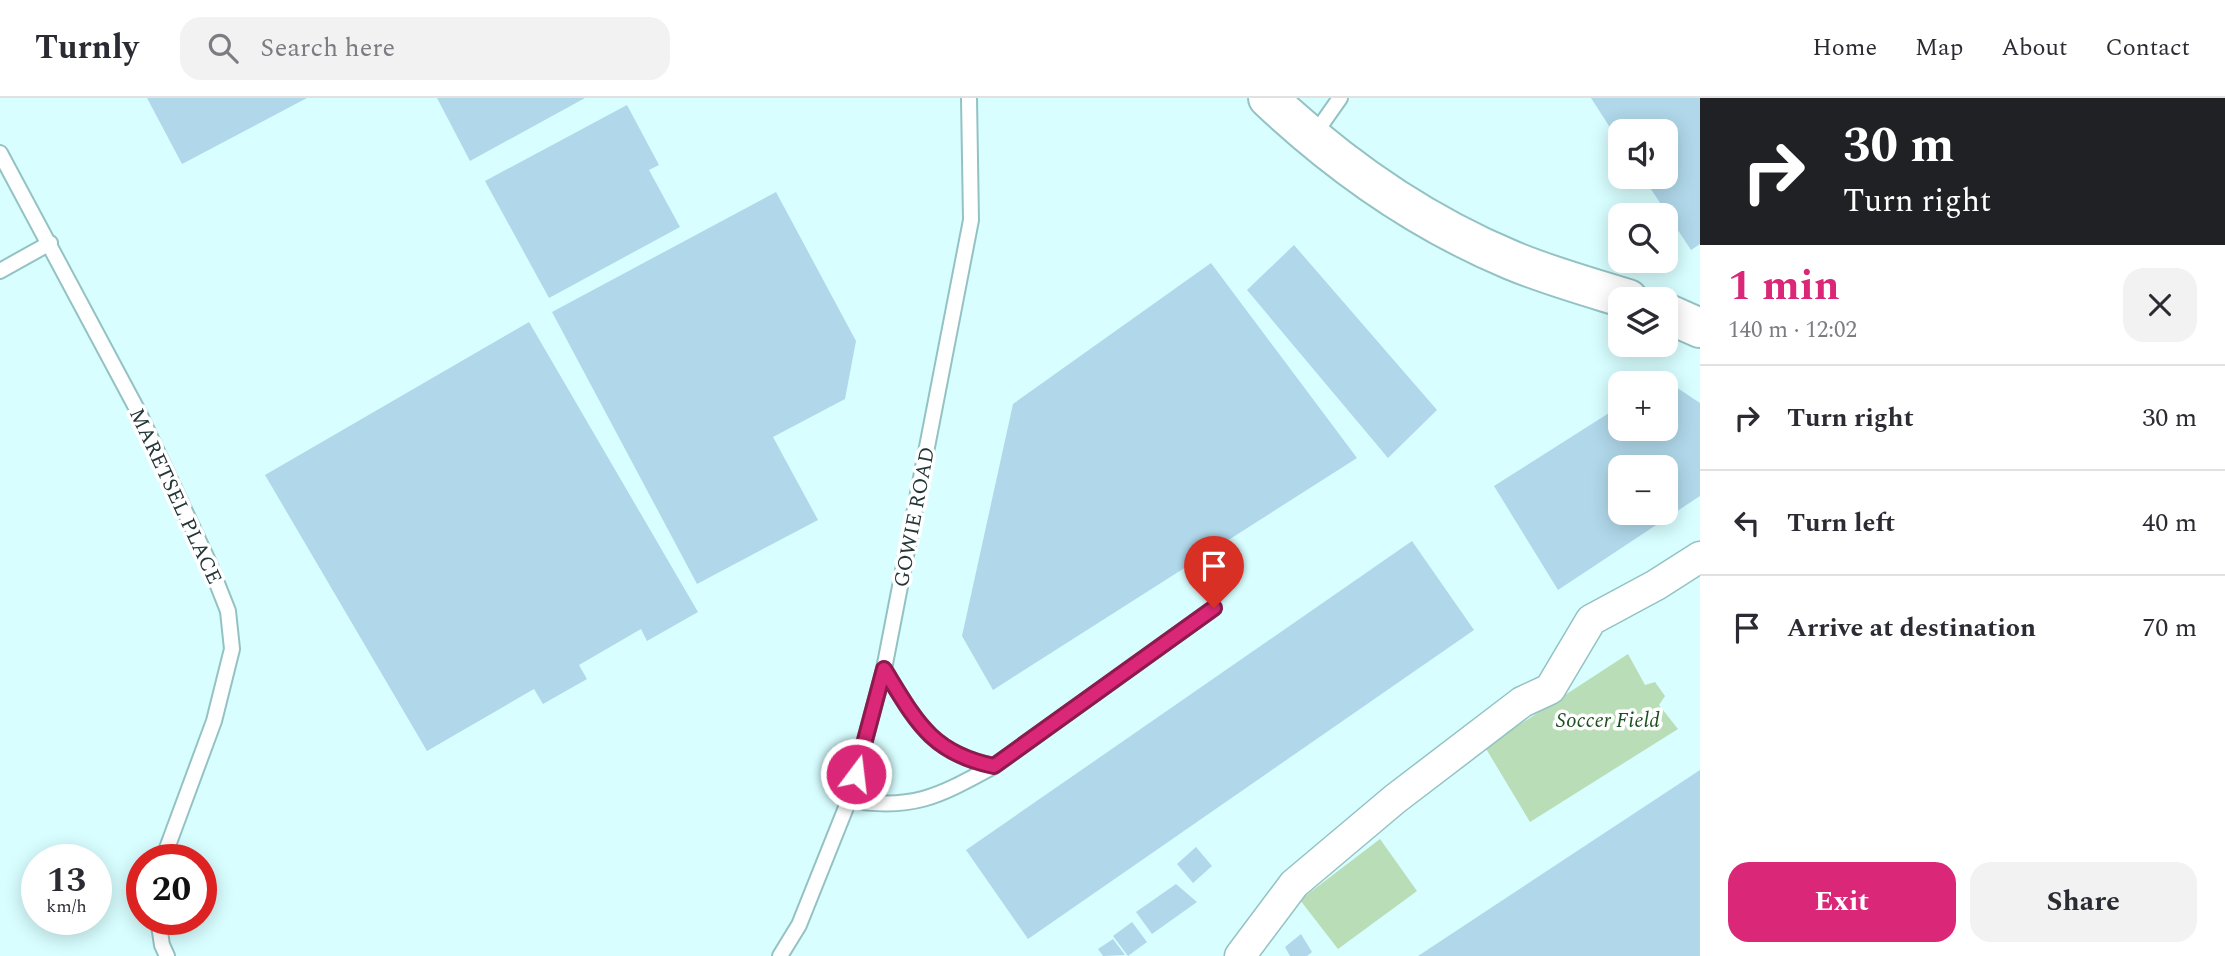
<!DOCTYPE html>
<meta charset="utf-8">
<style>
:root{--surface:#fff;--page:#f2f2f3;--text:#2b2b33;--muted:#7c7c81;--line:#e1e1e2;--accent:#db2777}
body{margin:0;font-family:Spectral,serif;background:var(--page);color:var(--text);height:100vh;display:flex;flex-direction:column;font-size:26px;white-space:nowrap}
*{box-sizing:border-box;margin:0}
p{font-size:23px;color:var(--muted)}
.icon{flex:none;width:38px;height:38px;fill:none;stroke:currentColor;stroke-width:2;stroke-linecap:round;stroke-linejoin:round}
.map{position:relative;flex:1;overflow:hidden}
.side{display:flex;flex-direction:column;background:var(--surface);width:525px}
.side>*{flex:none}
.guide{background:#202124;color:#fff;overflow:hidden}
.fabs{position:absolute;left:1608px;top:21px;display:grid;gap:14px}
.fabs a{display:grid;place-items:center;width:70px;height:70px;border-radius:14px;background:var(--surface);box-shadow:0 4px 18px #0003;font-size:35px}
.speed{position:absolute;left:21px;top:746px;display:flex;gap:14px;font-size:35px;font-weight:700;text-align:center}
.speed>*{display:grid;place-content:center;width:91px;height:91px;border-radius:50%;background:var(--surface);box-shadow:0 4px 18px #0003;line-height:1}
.speed small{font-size:18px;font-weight:400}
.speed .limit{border:10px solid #d22;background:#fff;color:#111}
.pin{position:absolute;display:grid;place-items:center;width:60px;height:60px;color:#fff;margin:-72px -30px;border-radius:50% 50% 50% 0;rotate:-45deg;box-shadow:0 0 7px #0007}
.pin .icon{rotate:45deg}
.me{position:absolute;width:77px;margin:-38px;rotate:15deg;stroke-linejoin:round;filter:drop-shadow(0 0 5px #0008)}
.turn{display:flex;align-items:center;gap:24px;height:147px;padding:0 28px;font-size:32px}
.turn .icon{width:91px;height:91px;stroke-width:2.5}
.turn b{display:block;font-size:49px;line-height:60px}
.round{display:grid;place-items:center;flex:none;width:74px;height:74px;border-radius:21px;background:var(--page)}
.overview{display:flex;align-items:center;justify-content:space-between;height:119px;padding:0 28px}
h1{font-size:42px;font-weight:700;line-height:52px;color:var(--accent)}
.cta{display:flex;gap:14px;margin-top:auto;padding:14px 28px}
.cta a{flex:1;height:80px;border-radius:21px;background:var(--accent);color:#fff;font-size:28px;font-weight:700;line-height:80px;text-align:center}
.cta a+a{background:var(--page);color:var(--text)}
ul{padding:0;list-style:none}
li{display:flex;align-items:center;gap:21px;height:105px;padding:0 28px;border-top:2px solid var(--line)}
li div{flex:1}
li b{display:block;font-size:26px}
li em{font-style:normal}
header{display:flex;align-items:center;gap:42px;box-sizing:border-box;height:98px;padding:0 35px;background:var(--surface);border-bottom:2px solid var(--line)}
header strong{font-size:33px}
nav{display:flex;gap:38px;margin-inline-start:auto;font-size:24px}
.search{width:490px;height:63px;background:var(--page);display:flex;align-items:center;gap:18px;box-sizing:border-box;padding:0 24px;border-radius:21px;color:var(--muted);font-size:26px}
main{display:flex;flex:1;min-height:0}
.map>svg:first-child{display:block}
.green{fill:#b8ddb7}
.building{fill:#b0d8ea;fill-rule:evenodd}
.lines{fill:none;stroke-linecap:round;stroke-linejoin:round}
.lane-casing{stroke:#94c2c3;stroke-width:18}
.street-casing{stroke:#94c2c3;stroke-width:33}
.secondary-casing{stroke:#94c2c3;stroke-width:42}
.lane{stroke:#fff;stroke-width:14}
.street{stroke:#fff;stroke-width:30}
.secondary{stroke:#fff;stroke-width:38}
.route-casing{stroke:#8e194d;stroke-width:18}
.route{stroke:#db2777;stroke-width:12}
.labels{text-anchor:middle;stroke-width:7;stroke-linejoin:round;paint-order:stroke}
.street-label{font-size:21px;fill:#243637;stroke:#fff}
.park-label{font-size:21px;font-style:italic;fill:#1b4f1d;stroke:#fff}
</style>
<header>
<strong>Turnly</strong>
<div class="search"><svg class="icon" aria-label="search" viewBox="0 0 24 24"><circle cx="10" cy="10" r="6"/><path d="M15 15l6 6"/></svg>Search here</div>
<nav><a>Home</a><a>Map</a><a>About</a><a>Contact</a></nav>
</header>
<main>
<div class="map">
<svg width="1700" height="858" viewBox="0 0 1700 858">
<rect width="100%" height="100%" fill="#d8feff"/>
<path class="green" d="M 1628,556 L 1645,587 L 1655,584 L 1665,598 L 1659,607 L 1678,631 L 1530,724 L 1485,649 Z
M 1380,741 L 1417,793 L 1338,851 L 1300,802 Z"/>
<path class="building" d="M 147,0 L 307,0 L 182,66 Z
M 437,0 L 585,0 L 470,63 Z
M 1591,0 L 1700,0 L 1700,146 L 1691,152 L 1643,79 L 1666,79 L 1666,33 L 1620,33 L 1620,45 Z
M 627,7 L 659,67 L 649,72 L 680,129 L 549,200 L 485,83 Z
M 776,94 L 856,243 L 845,301 L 773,339 L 818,422 L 697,486 L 552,214 Z
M 1294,147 L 1437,312 L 1388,360 L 1247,192 Z
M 1211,165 L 1357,360 L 993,592 L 962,538 L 1013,306 Z
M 529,224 L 698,514 L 647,543 L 641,531 L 579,567 L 587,581 L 543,606 L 534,591 L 427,653 L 265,377 Z
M 1664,281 L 1700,305 L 1700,398 L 1558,492 L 1494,388 L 1620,308 L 1620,331 L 1666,331 L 1666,285 L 1657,285 ZM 1620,369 L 1666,369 L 1666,415 L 1620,415 Z
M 1412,443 L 1474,532 L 1028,841 L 966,752 Z
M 1700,672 L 1700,858 L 1418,858 Z
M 1196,749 L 1212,768 L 1193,785 L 1177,766 Z
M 1176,786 L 1197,804 L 1152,836 L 1136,814 Z
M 1132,824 L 1147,844 L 1128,858 L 1113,838 Z
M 1301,836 L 1312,854 L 1307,858 L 1290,858 L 1285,849 Z
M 1113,841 L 1125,857 L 1103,858 L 1098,851 Z"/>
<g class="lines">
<defs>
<path id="lane" d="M 1314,37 L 1340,0
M 0,55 L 139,315 L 209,465 L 228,513 L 232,551 L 214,623 L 163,761
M 0,173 L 50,145
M 884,571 C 916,623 931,655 994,668
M 849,702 C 913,713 939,698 994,668 L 1214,510
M 158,821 L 162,847 L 167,858
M 780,858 L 799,827 L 849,702 L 884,571 L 971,122 L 969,0"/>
<path id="street" d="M 1240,858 L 1294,786 L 1395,701 L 1522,604 L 1550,591 L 1591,522 L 1656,487 L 1700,459"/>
<path id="secondary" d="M 1268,0 C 1340,68 1420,124 1511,162 C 1549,178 1589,189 1628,201
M 1666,215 L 1700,230"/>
</defs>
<use href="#lane" class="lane-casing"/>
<use href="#street" class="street-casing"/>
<use href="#secondary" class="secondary-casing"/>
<use href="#lane" class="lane"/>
<use href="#street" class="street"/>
<use href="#secondary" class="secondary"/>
</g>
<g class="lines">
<defs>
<path id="route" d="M 856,676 L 884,571 C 916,623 931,655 994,668 L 1214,510"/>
</defs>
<use href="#route" class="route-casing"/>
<use href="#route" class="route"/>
</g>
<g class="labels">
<g class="street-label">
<text transform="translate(176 398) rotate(65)" y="7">MARETSEL PLACE</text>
<text transform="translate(914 419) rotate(-79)" y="7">GOWIE ROAD</text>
</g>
<g class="park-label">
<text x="1608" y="629">Soccer Field</text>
</g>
</g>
</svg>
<div class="fabs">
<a><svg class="icon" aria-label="sound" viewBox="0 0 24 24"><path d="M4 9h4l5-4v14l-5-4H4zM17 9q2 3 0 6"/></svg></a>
<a><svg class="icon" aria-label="search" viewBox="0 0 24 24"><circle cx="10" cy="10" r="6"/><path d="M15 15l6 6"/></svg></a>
<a><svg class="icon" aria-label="layers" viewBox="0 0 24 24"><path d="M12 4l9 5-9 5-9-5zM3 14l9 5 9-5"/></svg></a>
<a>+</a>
<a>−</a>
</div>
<div class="speed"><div>13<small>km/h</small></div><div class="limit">20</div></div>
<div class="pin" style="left:1214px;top:510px;background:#d93025"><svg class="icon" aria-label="arrive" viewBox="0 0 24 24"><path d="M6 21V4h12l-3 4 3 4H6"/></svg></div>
<svg class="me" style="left:856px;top:676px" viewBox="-20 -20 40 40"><circle r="17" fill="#db2777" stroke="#fff" stroke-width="3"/><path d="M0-11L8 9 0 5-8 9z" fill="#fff"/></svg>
</div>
<section class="side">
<div class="guide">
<div class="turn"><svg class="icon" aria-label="right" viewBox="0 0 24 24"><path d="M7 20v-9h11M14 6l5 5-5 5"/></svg><div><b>30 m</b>Turn right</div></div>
</div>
<div class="overview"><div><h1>1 min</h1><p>140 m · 12:02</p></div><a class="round"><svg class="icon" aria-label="close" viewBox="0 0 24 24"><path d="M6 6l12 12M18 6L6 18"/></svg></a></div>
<ul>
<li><svg class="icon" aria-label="right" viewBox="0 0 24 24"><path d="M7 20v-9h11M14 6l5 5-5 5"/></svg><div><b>Turn right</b></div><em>30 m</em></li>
<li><svg class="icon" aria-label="left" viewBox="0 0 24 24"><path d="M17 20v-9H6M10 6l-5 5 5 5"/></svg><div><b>Turn left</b></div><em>40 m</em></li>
<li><svg class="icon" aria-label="arrive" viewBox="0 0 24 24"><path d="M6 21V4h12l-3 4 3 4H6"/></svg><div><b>Arrive at destination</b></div><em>70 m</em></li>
</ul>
<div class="cta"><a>Exit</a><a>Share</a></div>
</section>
</main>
